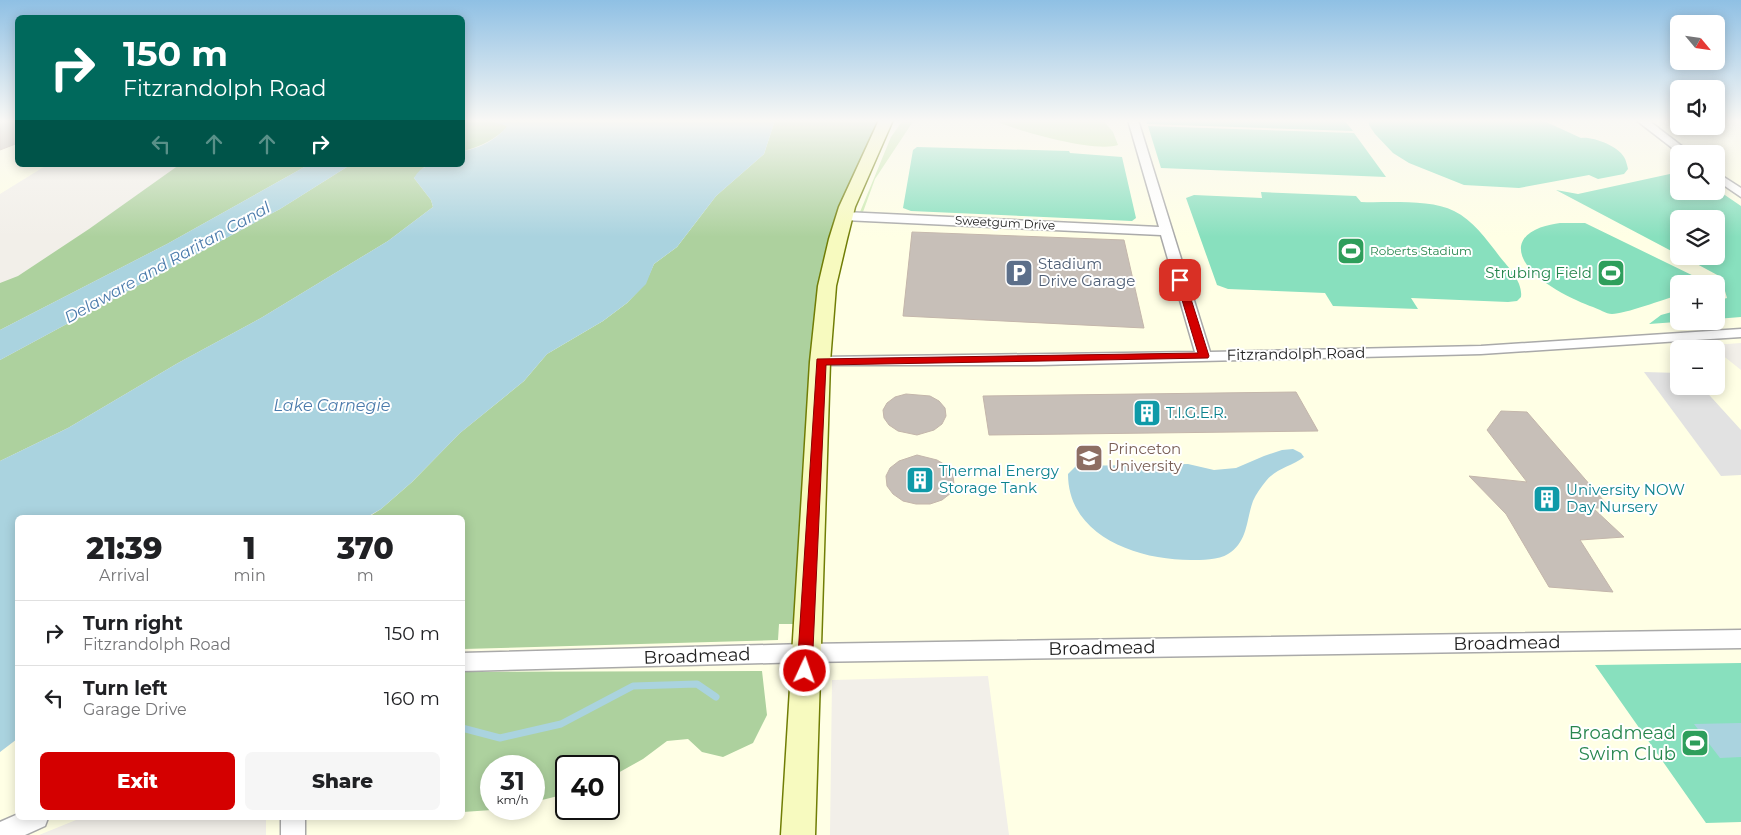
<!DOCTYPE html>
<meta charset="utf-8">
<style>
:root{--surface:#fff;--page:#f6f6f6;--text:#202124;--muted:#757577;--line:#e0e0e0;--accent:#d40000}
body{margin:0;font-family:Montserrat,sans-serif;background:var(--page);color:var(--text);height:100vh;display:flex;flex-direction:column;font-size:19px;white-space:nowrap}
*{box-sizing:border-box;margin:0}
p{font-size:16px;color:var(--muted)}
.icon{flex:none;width:28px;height:28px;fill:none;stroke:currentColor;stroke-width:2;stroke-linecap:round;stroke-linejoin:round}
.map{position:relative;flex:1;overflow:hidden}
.side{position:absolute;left:15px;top:515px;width:450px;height:305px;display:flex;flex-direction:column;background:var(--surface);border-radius:8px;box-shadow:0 2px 12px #0003}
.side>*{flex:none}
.hud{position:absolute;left:15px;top:15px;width:450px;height:152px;border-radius:8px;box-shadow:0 2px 12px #0003;background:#00695c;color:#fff;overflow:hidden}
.needle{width:32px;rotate:119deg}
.controls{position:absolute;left:1670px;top:15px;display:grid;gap:10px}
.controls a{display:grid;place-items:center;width:55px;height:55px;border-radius:8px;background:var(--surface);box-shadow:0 2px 12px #0003;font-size:25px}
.speed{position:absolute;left:480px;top:755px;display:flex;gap:10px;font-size:25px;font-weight:700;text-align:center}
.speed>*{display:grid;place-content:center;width:65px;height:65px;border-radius:50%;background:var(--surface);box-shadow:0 2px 12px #0003;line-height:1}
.speed small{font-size:12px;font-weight:400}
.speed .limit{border:2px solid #111;border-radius:8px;background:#fff;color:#111}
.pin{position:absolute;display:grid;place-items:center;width:42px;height:42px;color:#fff;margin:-21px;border-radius:10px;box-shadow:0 2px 8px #0006}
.me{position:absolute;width:55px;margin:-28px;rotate:3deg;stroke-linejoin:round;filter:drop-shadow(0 0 4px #0008)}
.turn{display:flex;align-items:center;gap:18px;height:105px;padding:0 25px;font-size:22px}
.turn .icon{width:65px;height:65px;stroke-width:2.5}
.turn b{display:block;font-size:35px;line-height:42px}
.lanes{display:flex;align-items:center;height:48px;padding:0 25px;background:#0003;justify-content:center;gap:25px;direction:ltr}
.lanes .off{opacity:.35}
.eta{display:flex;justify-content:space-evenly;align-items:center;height:85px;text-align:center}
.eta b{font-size:30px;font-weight:800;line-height:35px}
.primary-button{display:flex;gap:10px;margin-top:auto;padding:10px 25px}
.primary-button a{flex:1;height:58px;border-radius:8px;background:var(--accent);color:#fff;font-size:20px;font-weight:800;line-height:58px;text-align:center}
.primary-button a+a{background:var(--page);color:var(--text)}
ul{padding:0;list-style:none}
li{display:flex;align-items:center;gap:15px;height:65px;padding:0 25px;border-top:1px solid var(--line)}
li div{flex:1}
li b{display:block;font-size:19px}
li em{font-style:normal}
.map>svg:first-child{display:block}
.education{fill:#ffffe5;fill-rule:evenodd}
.grass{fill:#cdebb0}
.forest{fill:#add19e}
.pitch{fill:#88e0be}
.parking{fill:#e2e2e2}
.water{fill:#aad3df}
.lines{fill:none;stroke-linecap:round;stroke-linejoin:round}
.stream{stroke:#aad3df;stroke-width:7}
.building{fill:#c7bfb8;stroke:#c4b6ab}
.street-casing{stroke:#a9a9a9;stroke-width:3}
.secondary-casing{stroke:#707d05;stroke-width:3}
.street{fill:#fff;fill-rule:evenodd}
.secondary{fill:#f7fabf;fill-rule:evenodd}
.route{fill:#d40000;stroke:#8a0000}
.labels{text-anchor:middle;stroke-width:4;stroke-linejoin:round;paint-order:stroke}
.far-street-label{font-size:12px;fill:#222;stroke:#fff}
.far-leisure-label{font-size:12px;fill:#27864d;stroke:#fff;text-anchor:start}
.service-label{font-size:15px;fill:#4e5e75;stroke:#fff;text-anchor:start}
.leisure-label{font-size:15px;fill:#27864d;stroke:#fff;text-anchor:end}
.street-label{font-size:15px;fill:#222;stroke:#fff}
.culture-label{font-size:15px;fill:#0d838f;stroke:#fff;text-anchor:start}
.education-label{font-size:15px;fill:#785e54;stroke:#fff;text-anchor:start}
.water-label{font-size:16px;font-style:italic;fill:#4a7aab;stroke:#fff}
.near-street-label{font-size:18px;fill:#222;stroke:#fff}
.near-leisure-label{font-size:18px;fill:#27864d;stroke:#fff;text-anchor:end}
</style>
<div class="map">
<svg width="1741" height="835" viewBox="0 0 1741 835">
<rect width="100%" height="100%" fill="#f2efe9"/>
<path class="education" d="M 0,120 L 17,120 L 18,165 L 47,165 L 0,194 Z
M 775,120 L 1679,120 L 1679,126 L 1716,126 L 1716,120 L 1741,120 L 1741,343 L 1712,345 L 1715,349 L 1679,349 L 1679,386 L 1716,386 L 1716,350 L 1741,370 L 1741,835 L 1009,835 L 988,676 L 832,680 L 830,835 L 266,835 L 266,818 L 462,818 L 462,518 L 367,517 L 381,509 L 764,154 ZM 1679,154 L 1716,154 L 1716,191 L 1679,191 ZM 1679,219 L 1716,219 L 1716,256 L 1679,256 ZM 1679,284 L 1716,284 L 1716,321 L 1679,321 ZM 491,766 L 534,766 L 534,809 L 491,809 ZM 566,766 L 609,766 L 609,809 L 566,809 Z
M 17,739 L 18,818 L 81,818 L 39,835 L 0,835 L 0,752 Z"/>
<path class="grass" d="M 903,120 L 914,120 L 875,179 L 863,212 L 860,212 L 891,137 Z
M 993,120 L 1103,120 L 1113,132 L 1118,145 C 1094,153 1017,131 993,120 Z"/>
<path class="forest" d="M 463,120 L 488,120 L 508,126 C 498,138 478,148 463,151 Z
M 775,120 L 879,120 L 848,186 L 828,246 L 794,624 L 779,624 L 778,640 L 463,649 L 462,518 L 367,518 L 381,509 L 412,482 L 460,433 L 524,381 L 547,354 L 603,321 L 627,303 L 645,284 L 654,264 L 677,247 L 716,196 L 764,154 Z
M 179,165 L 308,165 L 167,244 L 0,330 L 0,283 L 18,276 L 89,229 Z
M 350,165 L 426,165 L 414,178 L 431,200 L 433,207 L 388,241 L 261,318 L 178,363 L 68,428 L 0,461 L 0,360 L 280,209 Z
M 762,671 L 767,715 L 753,743 L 723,757 L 702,752 L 688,739 L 667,741 L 643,759 L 609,778 L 609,766 L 566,766 L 566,794 L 534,802 L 534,766 L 491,766 L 491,809 L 506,809 L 463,812 L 463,672 Z"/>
<path class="pitch" d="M 1146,120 L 1344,120 L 1353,131 L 1147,124 Z
M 1369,120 L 1542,120 L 1581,138 C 1592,136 1618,146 1624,157 C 1626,160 1627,165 1628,169 L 1624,174 L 1598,179 L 1589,175 L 1519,188 L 1464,185 L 1409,163 L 1393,153 L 1375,134 L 1369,125 Z
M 1148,126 L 1354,133 L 1386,177 L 1161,168 Z
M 917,147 L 1069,151 L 1070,153 L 1122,157 L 1136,218 L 1132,221 L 911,211 L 903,208 L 913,150 Z
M 1679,172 L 1679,191 L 1716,191 L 1716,189 L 1741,206 L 1741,317 L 1716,319 L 1716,301 L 1727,298 L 1721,277 L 1682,256 L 1716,256 L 1716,219 L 1679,219 L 1679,255 L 1556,190 L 1578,194 Z
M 1261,192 L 1356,196 L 1361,202 C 1387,203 1431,199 1454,211 C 1473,220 1487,240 1500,257 C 1509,268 1523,282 1521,297 L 1517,301 L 1508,302 L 1411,298 L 1418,309 L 1333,306 L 1325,293 L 1228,289 L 1217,285 L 1186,198 L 1194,195 L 1262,198 Z
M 1560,223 L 1585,223 L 1702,280 L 1703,284 L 1679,284 L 1679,295 C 1664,299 1625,314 1612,314 C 1606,314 1599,309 1593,307 C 1571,299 1518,274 1521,246 C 1524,230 1546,225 1560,223 Z
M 1679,310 L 1679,321 L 1690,321 L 1649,324 L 1661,315 Z
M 1741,663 L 1741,822 L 1706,823 L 1595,665 Z"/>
<path class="parking" d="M 1644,372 L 1679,373 L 1679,386 L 1701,386 L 1741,430 L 1741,475 L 1721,476 Z"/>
<path class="water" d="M 488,120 L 775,120 L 764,154 L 716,196 L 677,247 L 654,264 L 646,284 L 627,303 L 603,321 L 547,354 L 524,381 L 460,433 L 412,482 L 381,509 L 367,517 L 18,518 L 17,739 L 0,752 L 0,461 L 68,428 L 178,363 L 261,318 L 388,241 L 433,207 L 431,200 L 414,178 C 425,159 443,165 462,165 L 463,151 C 478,149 498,139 507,126 Z
M 308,165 L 350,165 L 280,209 L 0,360 L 0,330 L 167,244 Z
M 1293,449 L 1301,453 L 1304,457 C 1292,466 1275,469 1266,481 C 1261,487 1256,494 1253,501 C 1246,520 1248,542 1228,554 C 1219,560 1201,560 1191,560 C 1137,560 1068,536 1068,474 L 1076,466 L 1188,464 L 1214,470 L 1236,468 L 1264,456 L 1282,450 Z
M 1741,723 L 1741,757 L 1720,758 L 1694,724 Z"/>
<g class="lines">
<path class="stream" d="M 462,728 L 500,738 L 561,724 L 633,686 L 697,684 L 716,697"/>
</g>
<path class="building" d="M 0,121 L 18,123 L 18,143 L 0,150 Z
M 912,232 L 1124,240 L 1144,328 L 903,316 Z
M 1296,392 L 1318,431 L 989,435 L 983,396 Z
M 906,394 L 930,396 L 939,401 L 945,408 L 946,416 L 942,424 L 934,430 L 917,435 L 898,431 L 889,425 L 884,418 L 883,410 L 887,403 L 895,397 Z
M 1501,411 L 1527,412 L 1610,508 L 1593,508 L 1624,537 L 1580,540 L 1613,592 L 1549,587 L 1506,514 L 1469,476 L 1527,482 L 1487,430 Z
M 917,455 L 937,460 L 947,466 L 953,475 L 954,484 L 951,493 L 942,500 L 930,504 L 916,504 L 903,501 L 893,494 L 887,486 L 886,476 L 890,468 L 899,461 Z"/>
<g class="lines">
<defs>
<path id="street" d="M 1128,120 L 1138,120 L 1210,352 L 1481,346 L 1741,329 L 1741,337 L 1481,354 L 1040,365 L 815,365 L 812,362 L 815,359 L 820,357 L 1195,352 L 1161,235 L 844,220 L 838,216 L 844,212 L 1159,227 Z
M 1636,120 L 1648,120 L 1692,154 L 1680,154 Z
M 1716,172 L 1741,188 L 1741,197 L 1716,180 Z
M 1741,630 L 1741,648 L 806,662 L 462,671 L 462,653 L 806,644 Z
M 18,814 L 18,818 L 48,818 L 45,826 L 25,835 L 0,835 L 0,822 Z
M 281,818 L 305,818 L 305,835 L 281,835 Z"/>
<path id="secondary" d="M 879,120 L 893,120 L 855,207 L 847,239 L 836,286 L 830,362 L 815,835 L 781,835 L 810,362 L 818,286 L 829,239 L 839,207 Z"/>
</defs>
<use href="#street" class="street-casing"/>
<use href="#secondary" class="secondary-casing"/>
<use href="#street" class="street"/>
<use href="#secondary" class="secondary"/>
</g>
<linearGradient id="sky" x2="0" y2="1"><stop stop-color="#8fc0e4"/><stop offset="0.51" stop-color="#f9f8f5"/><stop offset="1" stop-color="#f9f8f5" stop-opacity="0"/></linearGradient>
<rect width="1741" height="237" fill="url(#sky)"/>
<path class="route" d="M 1177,278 L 1185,280 L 1209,356 L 1208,358 L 826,365 L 812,671 L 810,675 L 805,677 L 800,675 L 797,671 L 817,359 L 1198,353 L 1176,280 Z"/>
<defs>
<symbol id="stadium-square" viewBox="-11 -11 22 22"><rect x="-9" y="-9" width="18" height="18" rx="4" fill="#2e9e5b" stroke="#fff"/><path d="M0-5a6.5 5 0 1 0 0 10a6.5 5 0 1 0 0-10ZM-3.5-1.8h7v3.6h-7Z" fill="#fff"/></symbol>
<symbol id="parking-square" viewBox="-11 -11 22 22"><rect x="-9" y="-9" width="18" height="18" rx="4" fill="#5c6f8a" stroke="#fff"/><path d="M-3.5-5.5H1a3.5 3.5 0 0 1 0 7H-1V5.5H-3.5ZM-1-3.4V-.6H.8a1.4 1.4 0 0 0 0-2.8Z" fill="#fff"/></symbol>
<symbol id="building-square" viewBox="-11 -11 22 22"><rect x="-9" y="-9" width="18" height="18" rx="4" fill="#0f9aa8" stroke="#fff"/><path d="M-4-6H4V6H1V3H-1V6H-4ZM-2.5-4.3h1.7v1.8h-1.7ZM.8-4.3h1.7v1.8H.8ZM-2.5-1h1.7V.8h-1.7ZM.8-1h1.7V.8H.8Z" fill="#fff"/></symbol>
<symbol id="university-square" viewBox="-11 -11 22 22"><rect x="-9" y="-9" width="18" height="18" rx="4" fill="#8d6e63" stroke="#fff"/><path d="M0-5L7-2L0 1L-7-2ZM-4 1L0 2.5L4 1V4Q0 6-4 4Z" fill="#fff"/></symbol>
</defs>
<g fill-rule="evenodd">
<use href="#stadium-square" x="1335" y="235" width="32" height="32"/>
<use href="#parking-square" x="1003" y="257" width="32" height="32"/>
<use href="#stadium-square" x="1595" y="257" width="32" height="32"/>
<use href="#building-square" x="1131" y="397" width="32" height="32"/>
<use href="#university-square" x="1073" y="442" width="32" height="32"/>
<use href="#building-square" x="904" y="464" width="32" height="32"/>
<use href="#building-square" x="1531" y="483" width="32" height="32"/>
<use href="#stadium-square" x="1679" y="727" width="32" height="32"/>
</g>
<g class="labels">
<g class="far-street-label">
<text transform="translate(1005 223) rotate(3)" y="4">Sweetgum Drive</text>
</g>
<g class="far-leisure-label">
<text x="1370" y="255">Roberts Stadium</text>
</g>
<g class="service-label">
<text x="1038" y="269">Stadium<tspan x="1038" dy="17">Drive Garage</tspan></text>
</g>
<g class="leisure-label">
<text x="1592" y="278">Strubing Field</text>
</g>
<g class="street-label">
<text transform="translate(1296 354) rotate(-1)" y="5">Fitzrandolph Road</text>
</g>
<g class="culture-label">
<text x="1166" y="418">T.I.G.E.R.</text>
<text x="939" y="476">Thermal Energy<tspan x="939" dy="17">Storage Tank</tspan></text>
<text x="1566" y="495">University NOW<tspan x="1566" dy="17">Day Nursery</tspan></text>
</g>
<g class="education-label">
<text x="1108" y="454">Princeton<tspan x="1108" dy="17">University</tspan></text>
</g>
<g class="water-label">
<text transform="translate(167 262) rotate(-29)" y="6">Delaware and Raritan Canal</text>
<text x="332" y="411">Lake Carnegie</text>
</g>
<g class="near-street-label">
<text transform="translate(1507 643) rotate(-1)" y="6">Broadmead</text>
<text transform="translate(1102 648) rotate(-1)" y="6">Broadmead</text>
<text transform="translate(697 656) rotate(-2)" y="6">Broadmead</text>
</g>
<g class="near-leisure-label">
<text x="1676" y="739">Broadmead<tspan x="1676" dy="21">Swim Club</tspan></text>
</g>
</g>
</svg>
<div class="controls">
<a><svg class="needle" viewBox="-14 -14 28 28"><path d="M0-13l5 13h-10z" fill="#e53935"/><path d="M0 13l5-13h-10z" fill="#757577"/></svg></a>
<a><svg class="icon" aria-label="sound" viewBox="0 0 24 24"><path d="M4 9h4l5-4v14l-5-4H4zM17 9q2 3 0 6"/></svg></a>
<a><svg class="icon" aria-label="search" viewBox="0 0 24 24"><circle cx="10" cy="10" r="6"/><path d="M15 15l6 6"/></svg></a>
<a><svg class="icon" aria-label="layers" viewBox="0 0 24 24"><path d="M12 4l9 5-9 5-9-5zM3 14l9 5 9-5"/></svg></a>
<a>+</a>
<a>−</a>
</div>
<div class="speed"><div>31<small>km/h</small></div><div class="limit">40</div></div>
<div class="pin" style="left:1180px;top:280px;background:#d93025"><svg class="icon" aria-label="arrive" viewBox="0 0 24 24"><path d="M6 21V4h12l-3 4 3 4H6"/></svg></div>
<svg class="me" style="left:805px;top:671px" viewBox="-20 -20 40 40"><circle r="17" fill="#d40000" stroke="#fff" stroke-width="3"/><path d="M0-11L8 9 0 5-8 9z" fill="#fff"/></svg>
<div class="hud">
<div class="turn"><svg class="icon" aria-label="right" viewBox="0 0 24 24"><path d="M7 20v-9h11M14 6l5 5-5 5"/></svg><div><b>150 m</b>Fitzrandolph Road</div></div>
<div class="lanes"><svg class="icon off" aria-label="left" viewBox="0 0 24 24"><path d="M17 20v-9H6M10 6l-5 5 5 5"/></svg><svg class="icon off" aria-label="ahead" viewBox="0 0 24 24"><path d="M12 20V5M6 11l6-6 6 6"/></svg><svg class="icon off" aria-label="ahead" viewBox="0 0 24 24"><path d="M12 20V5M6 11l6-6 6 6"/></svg><svg class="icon" aria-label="right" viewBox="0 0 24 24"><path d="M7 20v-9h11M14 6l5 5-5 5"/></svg></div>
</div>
<section class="side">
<div class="eta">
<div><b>21:39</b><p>Arrival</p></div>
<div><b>1</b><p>min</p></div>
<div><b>370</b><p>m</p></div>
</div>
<ul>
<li><svg class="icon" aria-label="right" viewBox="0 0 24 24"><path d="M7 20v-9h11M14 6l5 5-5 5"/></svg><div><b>Turn right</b><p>Fitzrandolph Road</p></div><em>150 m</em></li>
<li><svg class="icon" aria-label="left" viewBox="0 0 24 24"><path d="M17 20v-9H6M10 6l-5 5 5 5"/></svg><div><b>Turn left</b><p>Garage Drive</p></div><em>160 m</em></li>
</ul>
<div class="primary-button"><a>Exit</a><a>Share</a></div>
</section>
</div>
